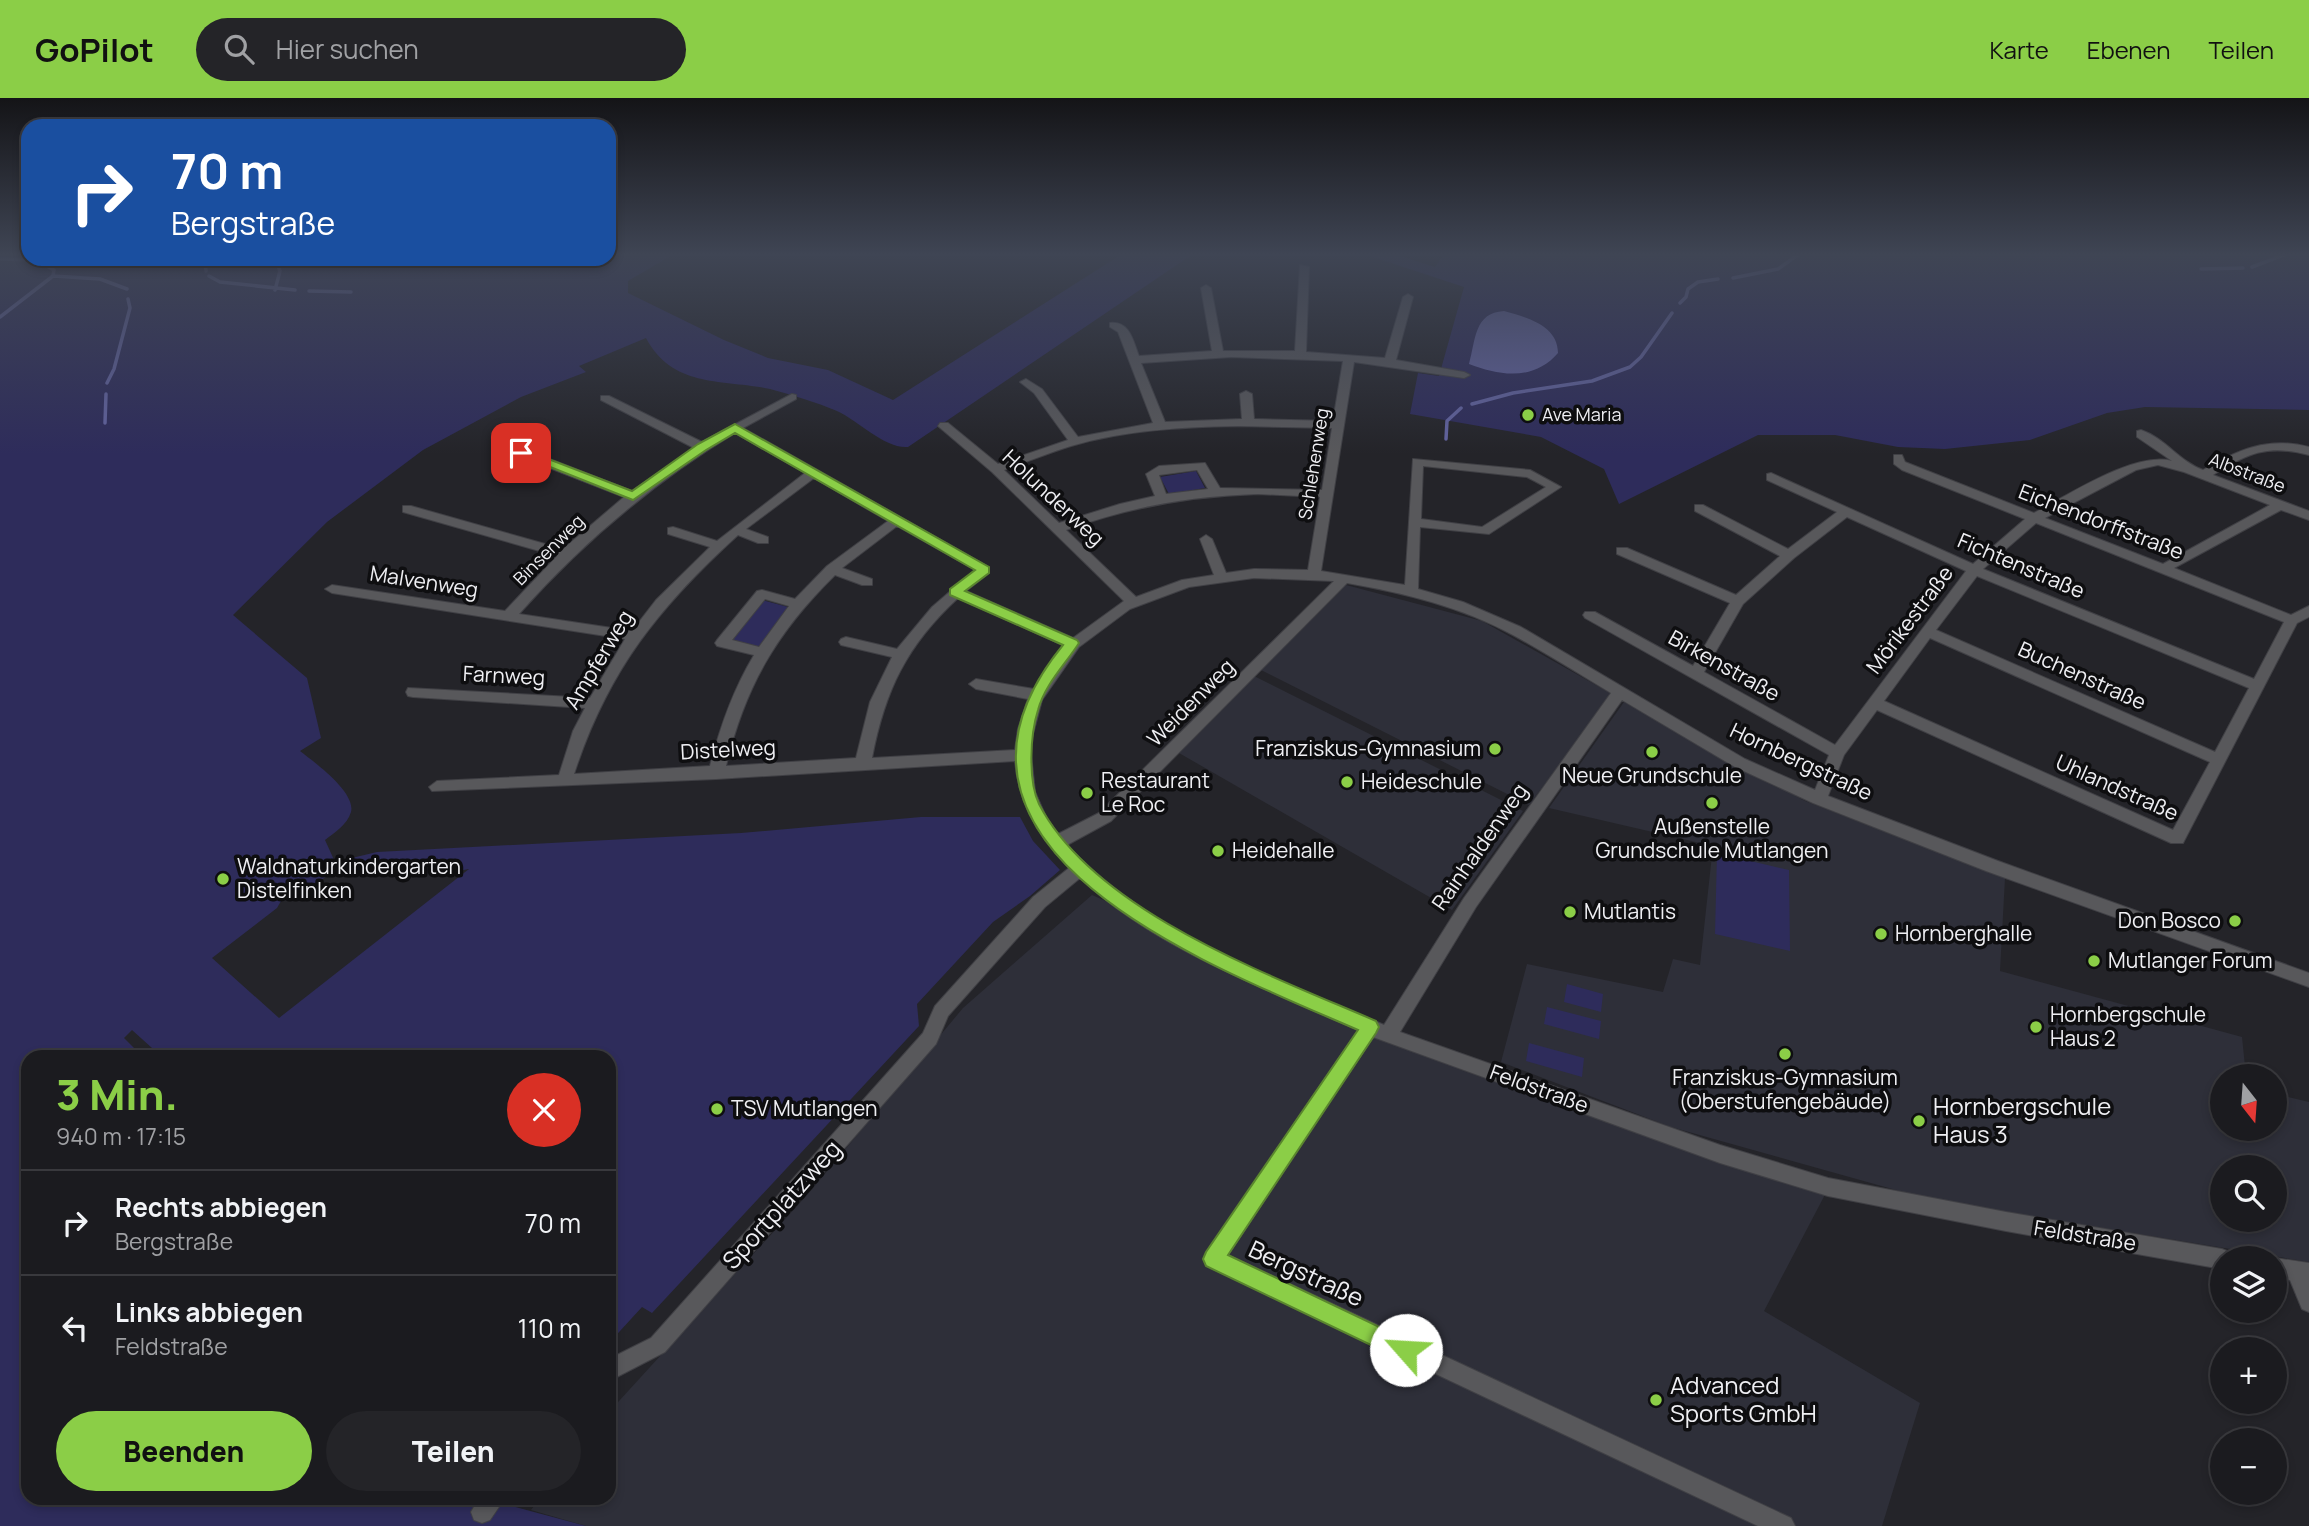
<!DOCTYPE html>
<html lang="de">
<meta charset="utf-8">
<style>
:root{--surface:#1b1b1f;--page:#242428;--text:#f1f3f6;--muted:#a0a1a4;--line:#39393d;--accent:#8bce47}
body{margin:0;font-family:Manrope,sans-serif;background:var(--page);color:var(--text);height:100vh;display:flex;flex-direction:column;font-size:26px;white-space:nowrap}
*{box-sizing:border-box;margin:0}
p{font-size:23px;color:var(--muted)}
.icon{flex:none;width:38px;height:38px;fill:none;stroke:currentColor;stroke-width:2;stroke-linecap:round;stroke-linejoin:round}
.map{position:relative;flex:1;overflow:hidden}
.drawer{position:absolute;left:21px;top:952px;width:595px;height:455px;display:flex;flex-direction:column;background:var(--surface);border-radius:21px;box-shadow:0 4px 10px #0003,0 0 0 2px var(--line)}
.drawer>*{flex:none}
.hud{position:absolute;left:21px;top:21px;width:595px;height:147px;border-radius:21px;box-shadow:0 4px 10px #0003,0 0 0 2px var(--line);background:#1a4fa0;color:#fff;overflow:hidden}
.needle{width:46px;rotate:163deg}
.controls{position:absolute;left:2210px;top:966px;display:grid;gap:14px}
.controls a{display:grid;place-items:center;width:77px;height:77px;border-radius:50%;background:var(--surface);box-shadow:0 4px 10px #0003,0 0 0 2px var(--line);font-size:35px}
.pin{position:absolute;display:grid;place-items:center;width:60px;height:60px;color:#fff;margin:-30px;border-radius:14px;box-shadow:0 4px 10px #0006}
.me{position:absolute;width:77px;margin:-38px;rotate:296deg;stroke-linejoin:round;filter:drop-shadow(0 0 5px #0008)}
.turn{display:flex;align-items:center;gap:24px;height:147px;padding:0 35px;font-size:32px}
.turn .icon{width:91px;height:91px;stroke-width:2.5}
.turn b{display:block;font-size:49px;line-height:60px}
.round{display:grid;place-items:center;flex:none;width:74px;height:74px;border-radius:37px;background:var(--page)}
.head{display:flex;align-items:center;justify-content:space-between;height:119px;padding:0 35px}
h1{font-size:42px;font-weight:800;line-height:52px;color:var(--accent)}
.action{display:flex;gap:14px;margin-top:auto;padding:14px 35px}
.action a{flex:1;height:80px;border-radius:42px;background:var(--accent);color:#111;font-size:28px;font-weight:800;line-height:80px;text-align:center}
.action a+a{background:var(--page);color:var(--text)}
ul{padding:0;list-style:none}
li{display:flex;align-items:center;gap:21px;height:105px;padding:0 35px;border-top:2px solid var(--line)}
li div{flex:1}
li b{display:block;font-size:26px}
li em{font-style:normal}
header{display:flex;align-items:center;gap:42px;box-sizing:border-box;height:98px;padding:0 35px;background:var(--accent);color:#111}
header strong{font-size:33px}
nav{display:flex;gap:38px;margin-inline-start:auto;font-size:24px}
.search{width:490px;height:63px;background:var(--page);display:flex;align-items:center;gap:18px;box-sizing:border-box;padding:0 24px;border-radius:38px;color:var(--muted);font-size:26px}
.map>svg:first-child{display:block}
.built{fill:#2e2f39;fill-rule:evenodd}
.green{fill:#2e2c5b;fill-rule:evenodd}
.water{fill:#6263a0}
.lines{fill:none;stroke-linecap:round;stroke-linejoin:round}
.stream{stroke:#6263a0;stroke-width:3.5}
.minor-casing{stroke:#404045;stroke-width:2}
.minor{fill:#58585b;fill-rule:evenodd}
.route{fill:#8bce47;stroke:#5a862e;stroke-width:2}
.poi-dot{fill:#8bce47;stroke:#0e0e10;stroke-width:2.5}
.labels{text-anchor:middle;stroke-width:7;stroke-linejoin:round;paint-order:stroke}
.far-poi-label{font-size:18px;fill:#efeff3;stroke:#0e0e10;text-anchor:start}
.far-street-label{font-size:18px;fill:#efeff3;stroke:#0e0e10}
.street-label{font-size:21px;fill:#efeff3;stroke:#0e0e10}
.poi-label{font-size:21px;fill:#efeff3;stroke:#0e0e10;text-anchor:start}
.near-poi-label{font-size:24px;fill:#efeff3;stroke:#0e0e10;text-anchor:start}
.near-street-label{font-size:24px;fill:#efeff3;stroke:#0e0e10}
</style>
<header>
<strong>GoPilot</strong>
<div class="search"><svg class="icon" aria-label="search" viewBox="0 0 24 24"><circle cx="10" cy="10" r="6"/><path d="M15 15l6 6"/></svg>Hier suchen</div>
<nav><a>Karte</a><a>Ebenen</a><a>Teilen</a></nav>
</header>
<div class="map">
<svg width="2309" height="1428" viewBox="0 0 2309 1428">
<rect width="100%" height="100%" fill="#242429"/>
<path class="built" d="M 1346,487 L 1482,523 L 1612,596 L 1529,707 L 1261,572 Z
M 1254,578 L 1523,713 L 1452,812 L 1179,655 Z
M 1624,604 L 1805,703 L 2005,780 L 2000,873 L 2242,939 L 2246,978 L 2222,978 L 2222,1031 L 2275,1031 L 2275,996 L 2309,1004 L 2309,1164 L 1928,1101 L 1671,1029 L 1501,964 L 1527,866 L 1663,894 L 1673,861 L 1700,867 L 1713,748 L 1549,710 ZM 2222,1069 L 2275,1069 L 2275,1122 L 2222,1122 Z
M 1092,797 L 1143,819 L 1388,937 L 1829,1089 L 1764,1213 L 1920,1305 L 1882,1428 L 586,1428 L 531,1412 L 540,1400 L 609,1400 L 609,1314 L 808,1096 L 963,910 Z"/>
<path class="green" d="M 0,156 L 28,156 L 28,161 L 609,161 L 609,156 L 674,156 L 628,183 L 628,195 L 724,242 L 768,260 L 828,272 L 893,302 L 1122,156 L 1193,156 L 908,349 C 885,351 859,323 837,313 C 815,304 793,297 770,291 C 724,281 673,291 646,240 L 579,268 L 586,274 L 521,299 L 423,352 L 327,424 L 233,517 L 307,580 L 321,640 L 300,653 C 314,664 356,694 351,714 C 347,727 334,735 325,742 L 335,764 L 377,754 L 741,735 L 921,719 L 1020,719 L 1033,743 L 1060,772 L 1030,798 L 993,824 L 917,906 L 919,928 L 652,1215 L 642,1209 L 609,1245 L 609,959 L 162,959 L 132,932 L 124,940 L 143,959 L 28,959 L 28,1400 L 482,1400 L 586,1428 L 0,1428 ZM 440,761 L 443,776 L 469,771 L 279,920 L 212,860 L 277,810 L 285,796 C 292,794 300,792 307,789 C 332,779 341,760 372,771 Z
M 1364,156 L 1394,156 L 1435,169 L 1444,156 L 2309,156 L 2309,312 L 2145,309 L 2107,315 L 2030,342 L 1945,351 L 1898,349 L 1835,337 L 1758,337 L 1619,406 L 1604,371 L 1541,339 L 1410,316 L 1418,275 L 1439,278 L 1464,189 Z
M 1196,373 L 1205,390 L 1169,396 L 1160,379 Z
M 762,502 L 788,509 L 759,549 L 731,543 Z
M 1717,755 L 1789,772 L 1790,853 L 1715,836 Z
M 1567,886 L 1603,896 L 1601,914 L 1564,904 Z
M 1547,909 L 1601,923 L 1599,941 L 1544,926 Z
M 1529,945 L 1584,960 L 1582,979 L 1526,963 Z"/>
<path class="water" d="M 1504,213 C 1526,219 1558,227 1558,255 C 1534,283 1500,278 1469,266 C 1476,241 1474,215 1504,213 Z"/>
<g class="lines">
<path class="stream" d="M 0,161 L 36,162 L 54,172 L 53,178 L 100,181 L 127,191
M 205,161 L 206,173
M 275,161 L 280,173 L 275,192
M 2252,169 L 2286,156
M 2201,171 L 2243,170
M 209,178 L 220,184 L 295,192
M 1733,180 L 1778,171 L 1799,156
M 309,193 L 351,194
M 1680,205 L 1686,199 L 1688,191 L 1698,184 L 1718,181
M 0,219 L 53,178
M 107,285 L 114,271 L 130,210 L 128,201
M 1472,306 L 1513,295 L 1592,283 L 1630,269 L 1641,259 L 1672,215
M 105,325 L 106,296
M 1446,341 L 1447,323 L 1461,310"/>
<defs>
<path id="minor" d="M 1300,167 L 1309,169 L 1306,254 L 1385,260 L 1403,199 L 1408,196 L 1413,199 L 1396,262 L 1464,274 L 1470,277 L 1464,280 L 1354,264 L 1321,473 L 1405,487 L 1413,361 L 1530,372 L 1561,389 L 1489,436 L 1420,429 L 1418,491 L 1463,504 L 1521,529 L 1745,661 L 1815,692 L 1829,657 L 1585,520 L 1583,517 L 1585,514 L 1595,514 L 1693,568 L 1730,505 L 1617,456 L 1617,450 L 1627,450 L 1736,497 L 1780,458 L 1695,413 L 1695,407 L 1703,407 L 1788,451 L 1837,414 L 1767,382 L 1767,376 L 1771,375 L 1973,466 L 2025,421 L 1902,372 L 1894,366 L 1894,357 L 1902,357 L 1905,364 L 1910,366 L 2034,415 C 2069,397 2134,353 2172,363 L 2137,339 L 2137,333 L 2141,332 C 2165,340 2180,364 2203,372 C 2237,352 2268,338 2309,349 L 2309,357 C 2268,346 2248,355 2213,377 L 2309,413 L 2309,422 L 2281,412 L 2174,470 L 2291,517 L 2309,508 L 2309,519 L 2297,525 L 2183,745 L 2171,745 L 1877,612 L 1844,657 L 1828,698 L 1998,763 L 2309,875 L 2309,889 L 1986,773 L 1813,705 L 1735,669 L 1622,602 L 1476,809 L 1400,934 L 1720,1047 L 1828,1080 L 2006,1114 L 2222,1151 L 2229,1154 L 2232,1160 L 2222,1160 L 2222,1171 L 2006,1133 L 1828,1098 L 1720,1065 L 1373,939 L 1228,1157 L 1791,1420 L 1795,1428 L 1758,1428 L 1207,1168 L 1204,1161 L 1207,1154 L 1358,932 C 1261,888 1159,853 1080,780 L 1045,809 L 948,918 L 936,946 L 665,1254 L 609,1283 L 609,1261 L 651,1240 L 923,935 L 935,908 L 1033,799 L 1069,770 C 1039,738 1019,707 1015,663 L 716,681 L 432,693 L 429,689 L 437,683 L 559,677 L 573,633 L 585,610 L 413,599 L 408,598 L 406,594 L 408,590 L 590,600 L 625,541 L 332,495 L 325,491 L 332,487 L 505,513 L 557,458 L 403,414 L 403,408 L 411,408 L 563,451 L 624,399 L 495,349 L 495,343 L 503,343 L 632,393 L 694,350 L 601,302 L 601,298 L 609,298 L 702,344 L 792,296 L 796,297 L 796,301 L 743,330 L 989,469 L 989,475 L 966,493 L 1073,540 L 1124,503 L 992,374 L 938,328 L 940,325 L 948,325 L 998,366 L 1068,342 L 1034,295 L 1020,284 L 1026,281 L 1042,291 L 1078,339 L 1153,325 L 1118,234 L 1110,229 L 1110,225 C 1130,223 1133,243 1139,258 L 1212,253 L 1201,190 L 1206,187 L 1211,190 L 1223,253 L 1295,253 ZM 1231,259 L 1343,263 L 1333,323 L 1254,321 L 1252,296 L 1246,293 L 1240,296 L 1242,321 L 1165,324 L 1141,265 ZM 1239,328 L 1332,330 L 1322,392 L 1220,390 L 1205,365 L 1159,368 L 1146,376 L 1155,398 L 1120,406 L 1059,425 L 1004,372 C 1027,364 1048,355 1071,348 C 1126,332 1182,329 1239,328 ZM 735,335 L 805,375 L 717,443 L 673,429 L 668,430 L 668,436 L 710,449 L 656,502 L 632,533 L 519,516 C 583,444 653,385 735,335 ZM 2158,367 L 2184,374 L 2270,407 L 2163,466 L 2045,420 L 2136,372 ZM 1423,368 L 1527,379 L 1546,389 L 1482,429 L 1421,421 ZM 1197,372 L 1208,391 L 1166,396 L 1159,377 ZM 814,380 L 888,423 L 827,468 L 795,501 L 762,492 L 757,493 L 717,542 L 715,545 L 717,548 L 754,557 C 733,592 720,629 710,668 L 574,676 C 608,572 659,509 738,437 L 758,445 L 768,445 L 768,439 L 746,431 ZM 1258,396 L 1320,399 L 1308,472 L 1254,471 L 1226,475 L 1212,441 L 1206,437 L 1200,441 L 1214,477 L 1182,482 L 1136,499 L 1066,432 C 1129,409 1191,398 1258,396 ZM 1847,419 L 1966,473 L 1835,647 L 1704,574 L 1743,506 L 1794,460 ZM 2036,425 L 2284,524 L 2254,581 L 1983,471 ZM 897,428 L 975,472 L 932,509 L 897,551 L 846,539 L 841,541 L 839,544 L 841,547 L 892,559 L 870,604 L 856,660 L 726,668 C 745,588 777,534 835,477 L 862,487 L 872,487 L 872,481 L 842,470 ZM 1977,478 L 2249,590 L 2215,654 L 1936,532 ZM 1254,480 L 1334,483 L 1099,715 L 1058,736 L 1046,719 L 1035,694 L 1030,647 L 1042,602 L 1079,549 L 1130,511 L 1189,489 ZM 1347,485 C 1404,495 1462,509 1513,537 C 1546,555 1579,576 1611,595 L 1464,800 L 1384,927 C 1274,879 1151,838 1067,747 L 1111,723 ZM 958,500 L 1065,548 L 1034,591 L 976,581 L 969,586 L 976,591 L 1028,601 L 1018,631 L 1015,652 L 872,660 C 885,592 907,547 958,500 ZM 765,501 L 789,508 L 759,549 L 732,542 ZM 1930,540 L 2210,664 L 2173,732 L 1884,603 Z
M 2274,1160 L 2275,1160 L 2309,1165 L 2309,1214 L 2302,1211 L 2290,1182 L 2275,1180 Z
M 479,1400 L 505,1400 L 490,1422 L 482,1425 L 474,1422 L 471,1414 Z"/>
</defs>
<use href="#minor" class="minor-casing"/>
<use href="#minor" class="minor"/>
</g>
<linearGradient id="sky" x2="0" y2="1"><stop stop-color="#141417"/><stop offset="0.44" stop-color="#3f4554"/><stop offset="1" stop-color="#3f4554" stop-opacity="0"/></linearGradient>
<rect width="2309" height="356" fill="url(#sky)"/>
<path class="route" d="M 735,326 L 989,469 L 989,475 L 965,493 L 1077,542 L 1079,545 C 1065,567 1045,586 1038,612 C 1030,637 1028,683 1039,706 C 1095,814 1270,877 1376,923 L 1379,929 L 1376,935 L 1228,1157 L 1413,1245 L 1416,1252 L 1413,1260 L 1406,1263 L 1398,1260 L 1206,1168 L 1203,1161 L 1206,1154 L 1358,932 C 1214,869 896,751 1063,547 L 950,497 L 950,491 L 975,472 L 735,335 L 706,352 L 633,402 L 515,355 L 525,352 L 632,393 L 698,346 Z"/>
<g class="poi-dot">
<circle cx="1528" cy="317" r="7"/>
<circle cx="1495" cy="651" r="7"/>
<circle cx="1652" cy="654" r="7"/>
<circle cx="1347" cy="684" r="7"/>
<circle cx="1087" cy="695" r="7"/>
<circle cx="1712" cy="705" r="7"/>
<circle cx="1218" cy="753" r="7"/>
<circle cx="223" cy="781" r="7"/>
<circle cx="1570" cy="814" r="7"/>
<circle cx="2235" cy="823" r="7"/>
<circle cx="1881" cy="836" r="7"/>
<circle cx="2094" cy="863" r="7"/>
<circle cx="2036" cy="929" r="7"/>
<circle cx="1785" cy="956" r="7"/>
<circle cx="717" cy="1011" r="7"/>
<circle cx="1919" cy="1023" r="7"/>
<circle cx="1656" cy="1302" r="7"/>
</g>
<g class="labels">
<g class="far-poi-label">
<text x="1542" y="323">Ave Maria</text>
</g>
<g class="far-street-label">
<text transform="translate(1314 366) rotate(-81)" y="6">Schlehenweg</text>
<text transform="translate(2247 375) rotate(21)" y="6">Albstraße</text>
<text transform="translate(549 452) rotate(-45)" y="6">Binsenweg</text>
</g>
<g class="street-label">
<text transform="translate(1053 400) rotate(43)" y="7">Holunderweg</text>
<text transform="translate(2101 424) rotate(21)" y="7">Eichendorffstraße</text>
<text transform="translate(2021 468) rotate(23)" y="7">Fichtenstraße</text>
<text transform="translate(424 484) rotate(9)" y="7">Malvenweg</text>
<text transform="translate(1910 522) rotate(-53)" y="7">Mörikestraße</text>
<text transform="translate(599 562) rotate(-59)" y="7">Ampferweg</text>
<text transform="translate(1724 568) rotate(29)" y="7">Birkenstraße</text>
<text transform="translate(504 578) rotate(3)" y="7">Farnweg</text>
<text transform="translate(2082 578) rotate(24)" y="7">Buchenstraße</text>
<text transform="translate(1191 605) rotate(-45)" y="7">Weidenweg</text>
<text transform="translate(728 652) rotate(-3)" y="7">Distelweg</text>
<text transform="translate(1801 664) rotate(25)" y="7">Hornbergstraße</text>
<text transform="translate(2117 690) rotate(24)" y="7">Uhlandstraße</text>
<text transform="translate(1480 749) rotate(-55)" y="7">Rainhaldenweg</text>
<text transform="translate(1539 991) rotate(20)" y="7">Feldstraße</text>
<text transform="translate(2085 1138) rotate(9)" y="7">Feldstraße</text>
</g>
<g class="poi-label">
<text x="1481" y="658" text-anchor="end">Franziskus-Gymnasium</text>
<text x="1652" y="685" text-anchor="middle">Neue Grundschule</text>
<text x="1101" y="690">Restaurant<tspan x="1101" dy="24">Le Roc</tspan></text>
<text x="1361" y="691">Heideschule</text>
<text x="1712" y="736" text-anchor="middle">Außenstelle<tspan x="1712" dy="24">Grundschule Mutlangen</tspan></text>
<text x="1232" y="760">Heidehalle</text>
<text x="237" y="776">Waldnaturkindergarten<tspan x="237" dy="24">Distelfinken</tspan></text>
<text x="1584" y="821">Mutlantis</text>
<text x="2221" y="830" text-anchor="end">Don Bosco</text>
<text x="1895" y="843">Hornberghalle</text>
<text x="2108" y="870">Mutlanger Forum</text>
<text x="2050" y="924">Hornbergschule<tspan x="2050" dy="24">Haus 2</tspan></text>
<text x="1785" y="987" text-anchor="middle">Franziskus-Gymnasium<tspan x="1785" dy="24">(Oberstufengebäude)</tspan></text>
<text x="731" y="1018">TSV Mutlangen</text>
</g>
<g class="near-poi-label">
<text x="1933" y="1017">Hornbergschule<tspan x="1933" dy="28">Haus 3</tspan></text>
<text x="1670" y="1296">Advanced<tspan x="1670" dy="28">Sports GmbH</tspan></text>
</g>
<g class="near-street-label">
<text transform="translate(782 1107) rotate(-48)" y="8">Sportplatzweg</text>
<text transform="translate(1306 1176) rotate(25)" y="8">Bergstraße</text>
</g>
</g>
</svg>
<div class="controls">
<a><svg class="needle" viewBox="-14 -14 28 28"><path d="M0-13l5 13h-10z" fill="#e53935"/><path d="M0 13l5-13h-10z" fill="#a0a1a4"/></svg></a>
<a><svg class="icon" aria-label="search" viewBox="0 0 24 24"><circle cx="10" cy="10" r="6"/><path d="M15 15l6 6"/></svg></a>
<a><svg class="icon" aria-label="layers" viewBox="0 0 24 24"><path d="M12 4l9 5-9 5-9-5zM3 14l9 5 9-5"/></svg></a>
<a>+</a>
<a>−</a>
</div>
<div class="pin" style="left:521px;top:355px;background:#d93025"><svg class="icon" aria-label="arrive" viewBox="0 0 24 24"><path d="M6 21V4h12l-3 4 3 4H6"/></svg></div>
<svg class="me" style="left:1406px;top:1252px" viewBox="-20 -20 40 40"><circle r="19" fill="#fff"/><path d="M0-13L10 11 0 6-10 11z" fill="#8bce47"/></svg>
<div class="hud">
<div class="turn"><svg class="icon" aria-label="right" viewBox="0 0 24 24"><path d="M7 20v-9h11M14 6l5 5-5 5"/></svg><div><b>70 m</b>Bergstraße</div></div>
</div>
<section class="drawer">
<div class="head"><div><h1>3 Min.</h1><p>940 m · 17:15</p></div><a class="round" style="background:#d93025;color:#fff"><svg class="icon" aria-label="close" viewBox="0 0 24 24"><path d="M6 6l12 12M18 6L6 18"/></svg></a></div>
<ul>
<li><svg class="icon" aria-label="right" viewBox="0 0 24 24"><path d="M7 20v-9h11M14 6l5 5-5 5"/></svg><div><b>Rechts abbiegen</b><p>Bergstraße</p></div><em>70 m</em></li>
<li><svg class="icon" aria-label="left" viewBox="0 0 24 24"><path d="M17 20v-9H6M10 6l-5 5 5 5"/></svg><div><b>Links abbiegen</b><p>Feldstraße</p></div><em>110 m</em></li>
</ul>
<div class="action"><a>Beenden</a><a>Teilen</a></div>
</section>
</div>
